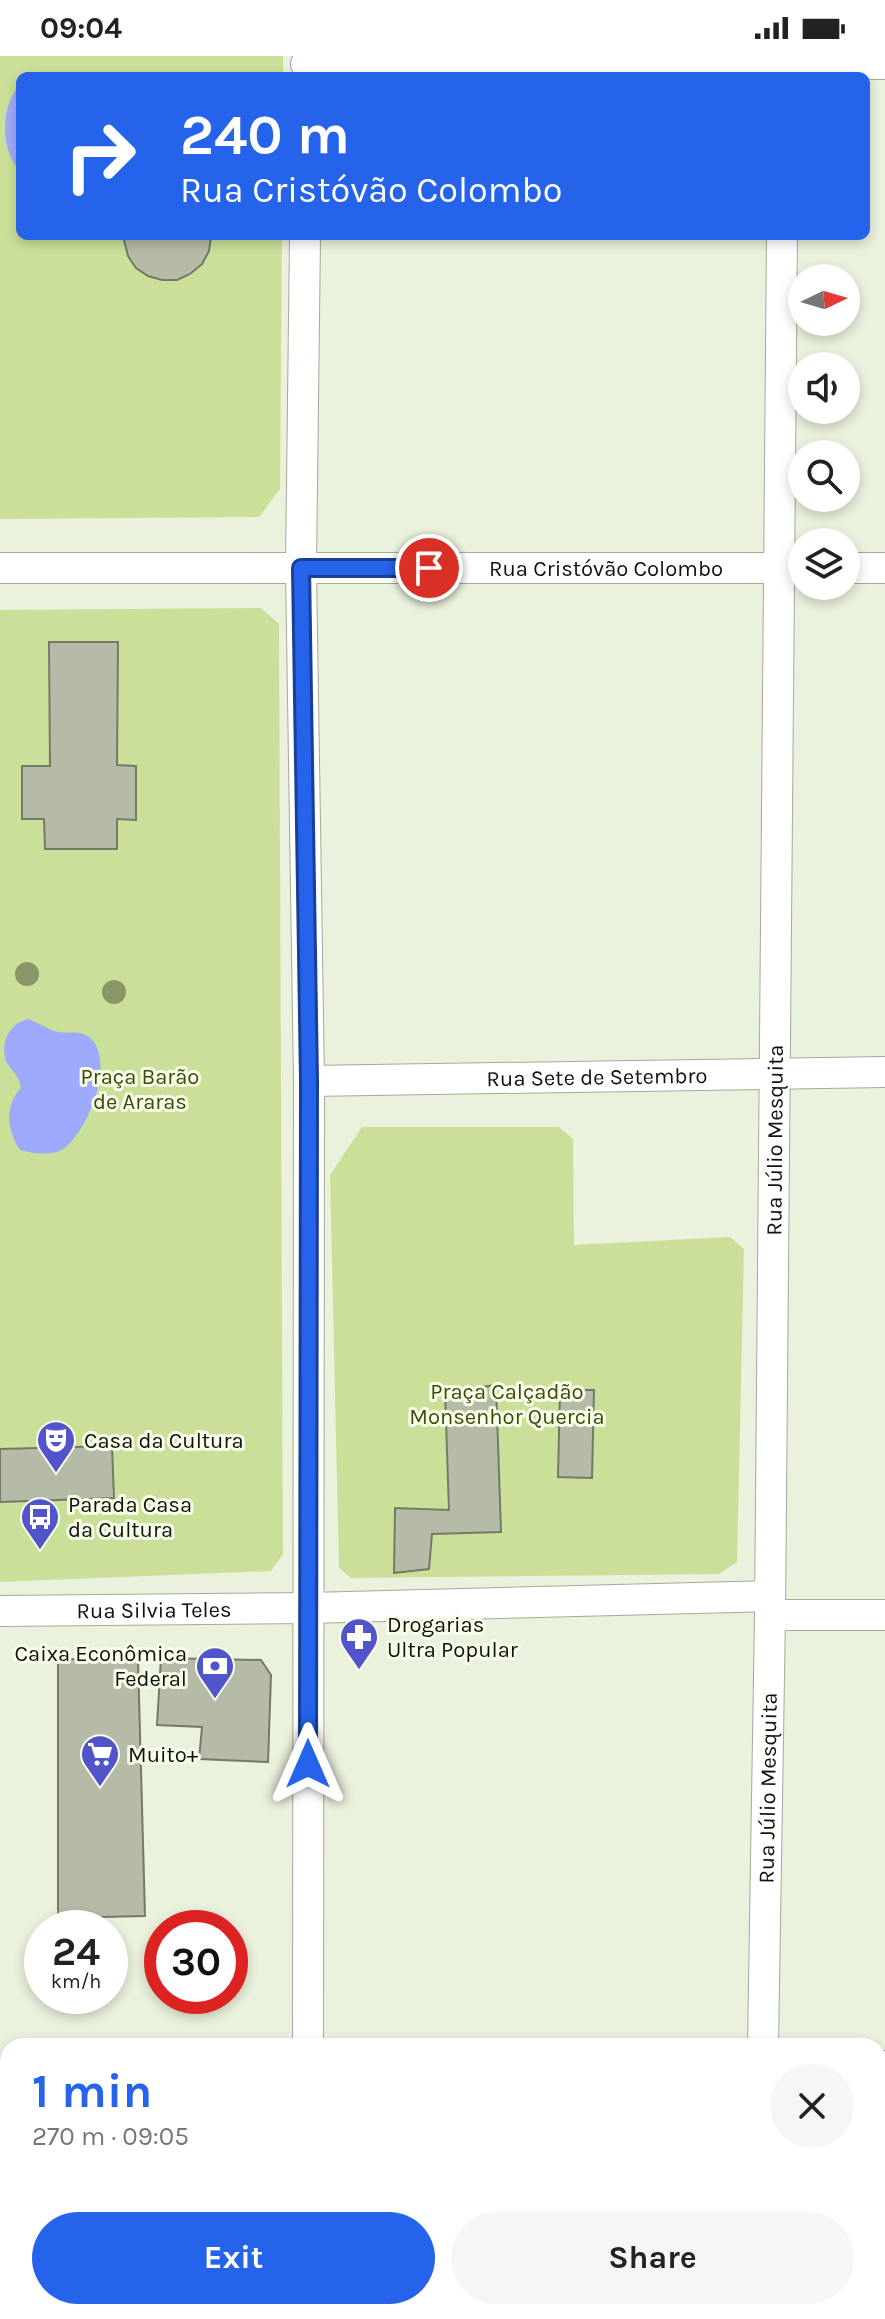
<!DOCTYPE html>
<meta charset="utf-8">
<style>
:root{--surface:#fff;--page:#f6f6f6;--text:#222;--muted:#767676;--accent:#2563eb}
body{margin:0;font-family:Karla,sans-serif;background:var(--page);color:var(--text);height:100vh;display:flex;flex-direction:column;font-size:30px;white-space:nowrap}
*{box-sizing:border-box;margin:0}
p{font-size:26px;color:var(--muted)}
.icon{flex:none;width:44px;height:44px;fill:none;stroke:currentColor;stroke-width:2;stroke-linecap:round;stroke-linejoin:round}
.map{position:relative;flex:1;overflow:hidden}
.details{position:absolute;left:0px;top:1982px;width:886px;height:282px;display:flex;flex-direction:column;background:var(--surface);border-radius:24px 24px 0 0;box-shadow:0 4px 12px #0003}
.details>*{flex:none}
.guide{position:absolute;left:16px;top:16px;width:854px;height:168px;border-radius:12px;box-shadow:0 4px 12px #0003;background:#2563eb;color:#fff;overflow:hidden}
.needle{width:52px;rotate:85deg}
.tools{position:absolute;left:788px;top:208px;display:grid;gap:16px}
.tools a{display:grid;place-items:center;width:72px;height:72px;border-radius:50%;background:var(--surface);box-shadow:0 4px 12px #0003;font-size:40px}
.speed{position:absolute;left:24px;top:1854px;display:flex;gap:16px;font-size:40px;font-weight:700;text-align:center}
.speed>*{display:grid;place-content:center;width:104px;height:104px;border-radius:50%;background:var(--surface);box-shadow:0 4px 12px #0003;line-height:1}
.speed small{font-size:20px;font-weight:400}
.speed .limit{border:12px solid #d22;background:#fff;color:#111}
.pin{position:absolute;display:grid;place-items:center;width:68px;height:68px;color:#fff;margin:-34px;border:4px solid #fff;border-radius:50%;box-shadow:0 2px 8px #0007}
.me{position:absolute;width:88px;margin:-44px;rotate:0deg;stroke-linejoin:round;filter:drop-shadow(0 0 6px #0008)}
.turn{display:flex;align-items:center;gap:28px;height:168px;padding:0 32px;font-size:36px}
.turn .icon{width:104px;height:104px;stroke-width:2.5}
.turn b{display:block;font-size:56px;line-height:68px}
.round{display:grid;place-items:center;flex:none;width:84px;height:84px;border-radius:42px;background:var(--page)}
.summary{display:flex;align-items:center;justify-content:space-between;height:136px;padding:0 32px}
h1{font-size:48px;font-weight:700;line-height:60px;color:var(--accent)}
.primary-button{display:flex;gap:16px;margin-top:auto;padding:16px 32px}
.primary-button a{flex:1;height:92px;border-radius:48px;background:var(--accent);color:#fff;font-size:32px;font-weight:700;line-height:92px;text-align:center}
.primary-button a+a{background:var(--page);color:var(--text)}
.status{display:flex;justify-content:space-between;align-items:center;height:56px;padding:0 40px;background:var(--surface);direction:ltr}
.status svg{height:22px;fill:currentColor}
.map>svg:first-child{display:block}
.green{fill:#cae099}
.water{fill:#9eaafb}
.building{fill:#b5bba7;stroke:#747a67;stroke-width:2}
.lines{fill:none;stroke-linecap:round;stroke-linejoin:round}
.street-casing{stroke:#a4ab97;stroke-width:32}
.street{stroke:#fff;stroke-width:30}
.tree{fill:#8a9667}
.route-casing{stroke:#184099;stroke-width:20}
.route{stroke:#2563eb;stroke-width:14}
.labels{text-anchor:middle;stroke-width:6;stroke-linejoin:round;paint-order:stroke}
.street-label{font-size:22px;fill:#10120b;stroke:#f7fee9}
.park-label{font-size:22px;fill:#3c4b08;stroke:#f7fee9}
.poi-label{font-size:22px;fill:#10120b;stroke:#f7fee9;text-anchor:start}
</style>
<div class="status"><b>09:04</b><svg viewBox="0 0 49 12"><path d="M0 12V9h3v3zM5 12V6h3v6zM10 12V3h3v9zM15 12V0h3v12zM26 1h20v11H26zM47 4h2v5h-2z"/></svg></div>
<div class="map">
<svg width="885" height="2263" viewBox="0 0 885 2263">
<rect width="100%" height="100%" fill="#eaf1dc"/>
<path class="green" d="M 0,0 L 283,0 L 283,20 L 20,20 L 20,180 L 282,180 L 280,433 L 259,461 L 0,463 Z
M 261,552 L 279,568 L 283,1498 L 271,1515 L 0,1526 L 0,554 Z
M 362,1071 L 559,1071 L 573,1083 L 574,1189 L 730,1181 L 744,1193 L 737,1506 L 719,1518 L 351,1522 L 339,1512 L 330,1119 Z
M 339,2256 L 737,2256 L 737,2263 L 339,2263 Z"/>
<path class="water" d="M 20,29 L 20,115 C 0,94 0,50 20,29 Z
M 29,963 C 39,967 49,974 58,976 C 72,978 83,973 93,985 C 113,1011 89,1069 68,1089 C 57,1101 34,1098 20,1094 C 7,1075 4,1050 21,1032 C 19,1019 12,1016 6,1005 C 0,986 10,966 29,963 Z"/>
<path class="building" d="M 123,180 L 211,180 L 211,181 L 209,195 L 202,208 L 190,218 L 177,224 L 162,224 L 148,220 L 136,212 L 128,200 Z
M 49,586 L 118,586 L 117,709 L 136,710 L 136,764 L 117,763 L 117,793 L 45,793 L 44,763 L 22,763 L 22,710 L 50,710 Z
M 496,1329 L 501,1476 L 432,1478 L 429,1513 L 394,1517 L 395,1452 L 449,1454 L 445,1336 Z
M 560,1334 L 594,1334 L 592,1422 L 558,1421 Z
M 112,1390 L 114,1442 L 0,1446 L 0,1393 Z
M 161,1602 L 261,1604 L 271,1619 L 268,1706 L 199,1703 L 202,1671 L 157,1669 Z
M 58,1603 L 138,1604 L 145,1860 L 58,1862 Z
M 479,2256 L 585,2256 L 585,2263 L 479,2263 Z
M 632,2256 L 687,2256 L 687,2263 L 632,2263 Z"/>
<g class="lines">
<defs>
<g id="street">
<path d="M 306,8 L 885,8"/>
<path d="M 305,180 L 301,512 L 309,1025 L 308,1990"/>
<path id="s1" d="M 0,512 L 802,512"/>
<path d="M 846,512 L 885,512"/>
<path id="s2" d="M 309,1025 L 885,1016"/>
<path id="s3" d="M 0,1555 L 309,1552 L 770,1540"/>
<path d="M 770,1559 L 885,1559"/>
<path id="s4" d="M 763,1990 L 770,1559 L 782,180"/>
<path d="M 878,2011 L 885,2010"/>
<path d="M 0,2017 L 8,2017"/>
<path d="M 764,2256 L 764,2263"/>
<path d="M 307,2263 L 307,2256"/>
</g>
</defs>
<use href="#street" class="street-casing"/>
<use href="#street" class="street"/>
</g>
<g class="tree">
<circle cx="27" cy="918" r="12"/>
<circle cx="114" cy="936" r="12"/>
</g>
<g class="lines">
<defs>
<path id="route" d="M 308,1708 L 309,1025 L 301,512 L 429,512"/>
</defs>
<use href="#route" class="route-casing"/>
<use href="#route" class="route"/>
</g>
<defs>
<symbol id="theatre-pin" viewBox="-11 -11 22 30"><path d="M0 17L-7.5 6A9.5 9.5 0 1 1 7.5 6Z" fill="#5154ca" stroke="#f7fee9"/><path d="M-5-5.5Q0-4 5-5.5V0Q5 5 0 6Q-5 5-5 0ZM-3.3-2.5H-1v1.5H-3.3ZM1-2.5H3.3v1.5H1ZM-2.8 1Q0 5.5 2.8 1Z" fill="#fff"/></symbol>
<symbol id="bus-pin" viewBox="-11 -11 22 30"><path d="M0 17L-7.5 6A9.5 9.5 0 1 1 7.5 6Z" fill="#5154ca" stroke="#f7fee9"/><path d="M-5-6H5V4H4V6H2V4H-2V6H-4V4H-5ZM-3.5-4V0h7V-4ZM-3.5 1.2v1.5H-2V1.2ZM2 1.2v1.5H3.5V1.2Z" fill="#fff"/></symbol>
<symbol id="pharmacy-pin" viewBox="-11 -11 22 30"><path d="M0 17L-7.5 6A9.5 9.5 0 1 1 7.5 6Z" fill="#5154ca" stroke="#f7fee9"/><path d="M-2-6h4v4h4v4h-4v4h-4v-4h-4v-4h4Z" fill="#fff"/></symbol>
<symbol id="bank-pin" viewBox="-11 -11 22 30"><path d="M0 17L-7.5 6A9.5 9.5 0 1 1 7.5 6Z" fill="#5154ca" stroke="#f7fee9"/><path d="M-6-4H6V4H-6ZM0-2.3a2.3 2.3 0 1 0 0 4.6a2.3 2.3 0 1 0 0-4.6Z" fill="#fff"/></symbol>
<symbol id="supermarket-pin" viewBox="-11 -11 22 30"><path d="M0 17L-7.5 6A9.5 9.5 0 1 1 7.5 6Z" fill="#5154ca" stroke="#f7fee9"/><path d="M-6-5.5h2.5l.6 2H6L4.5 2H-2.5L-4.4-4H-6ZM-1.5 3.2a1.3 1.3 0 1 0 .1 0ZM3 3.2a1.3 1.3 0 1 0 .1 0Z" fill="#fff"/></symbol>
</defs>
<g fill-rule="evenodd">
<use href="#theatre-pin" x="34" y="1362" width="44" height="60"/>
<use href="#bus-pin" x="18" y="1439" width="44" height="60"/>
<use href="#pharmacy-pin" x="337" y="1559" width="44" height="60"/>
<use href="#bank-pin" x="193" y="1588" width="44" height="60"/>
<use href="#supermarket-pin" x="78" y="1676" width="44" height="60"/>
</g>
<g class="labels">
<g class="street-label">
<text dy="8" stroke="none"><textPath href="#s1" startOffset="606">Rua Cristóvão Colombo</textPath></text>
<text dy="8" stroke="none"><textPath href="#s2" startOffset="288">Rua Sete de Setembro</textPath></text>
<text dy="8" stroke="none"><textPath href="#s4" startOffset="906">Rua Júlio Mesquita</textPath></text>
<text dy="8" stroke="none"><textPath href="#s3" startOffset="154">Rua Silvia Teles</textPath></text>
<text dy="8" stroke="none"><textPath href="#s4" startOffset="258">Rua Júlio Mesquita</textPath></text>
</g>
<g class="park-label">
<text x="140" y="1028">Praça Barão<tspan x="140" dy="25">de Araras</tspan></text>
<text x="507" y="1343">Praça Calçadão<tspan x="507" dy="25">Monsenhor Quercia</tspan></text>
</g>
<g class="poi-label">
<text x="84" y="1392">Casa da Cultura</text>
<text x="68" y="1456">Parada Casa<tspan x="68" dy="25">da Cultura</tspan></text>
<text x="387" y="1576">Drogarias<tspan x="387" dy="25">Ultra Popular</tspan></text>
<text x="187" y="1605" text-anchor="end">Caixa Econômica<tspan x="187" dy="25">Federal</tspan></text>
<text x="128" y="1706">Muito+</text>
</g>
</g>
</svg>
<div class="tools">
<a><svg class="needle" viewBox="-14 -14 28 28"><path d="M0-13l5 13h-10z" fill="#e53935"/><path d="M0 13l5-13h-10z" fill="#767676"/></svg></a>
<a><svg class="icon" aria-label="sound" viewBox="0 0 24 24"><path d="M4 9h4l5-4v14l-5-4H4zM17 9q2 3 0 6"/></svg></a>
<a><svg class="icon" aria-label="search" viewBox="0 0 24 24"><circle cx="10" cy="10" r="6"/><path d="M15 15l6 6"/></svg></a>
<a><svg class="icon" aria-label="layers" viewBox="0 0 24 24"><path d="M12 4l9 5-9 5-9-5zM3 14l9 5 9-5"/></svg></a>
</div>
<div class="speed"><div>24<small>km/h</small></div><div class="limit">30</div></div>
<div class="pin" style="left:429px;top:512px;background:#d93025"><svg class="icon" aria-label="arrive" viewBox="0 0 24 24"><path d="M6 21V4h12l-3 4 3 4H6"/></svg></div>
<svg class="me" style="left:308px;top:1708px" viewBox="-20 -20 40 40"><path d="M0-17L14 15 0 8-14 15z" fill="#2563eb" stroke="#fff" stroke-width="4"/></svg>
<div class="guide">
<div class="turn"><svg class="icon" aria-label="right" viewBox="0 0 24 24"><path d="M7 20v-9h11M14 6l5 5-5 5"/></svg><div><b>240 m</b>Rua Cristóvão Colombo</div></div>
</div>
<section class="details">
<div class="summary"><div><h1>1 min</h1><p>270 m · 09:05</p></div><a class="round"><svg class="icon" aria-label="close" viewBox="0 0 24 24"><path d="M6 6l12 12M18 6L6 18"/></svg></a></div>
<div class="primary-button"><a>Exit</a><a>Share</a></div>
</section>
</div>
